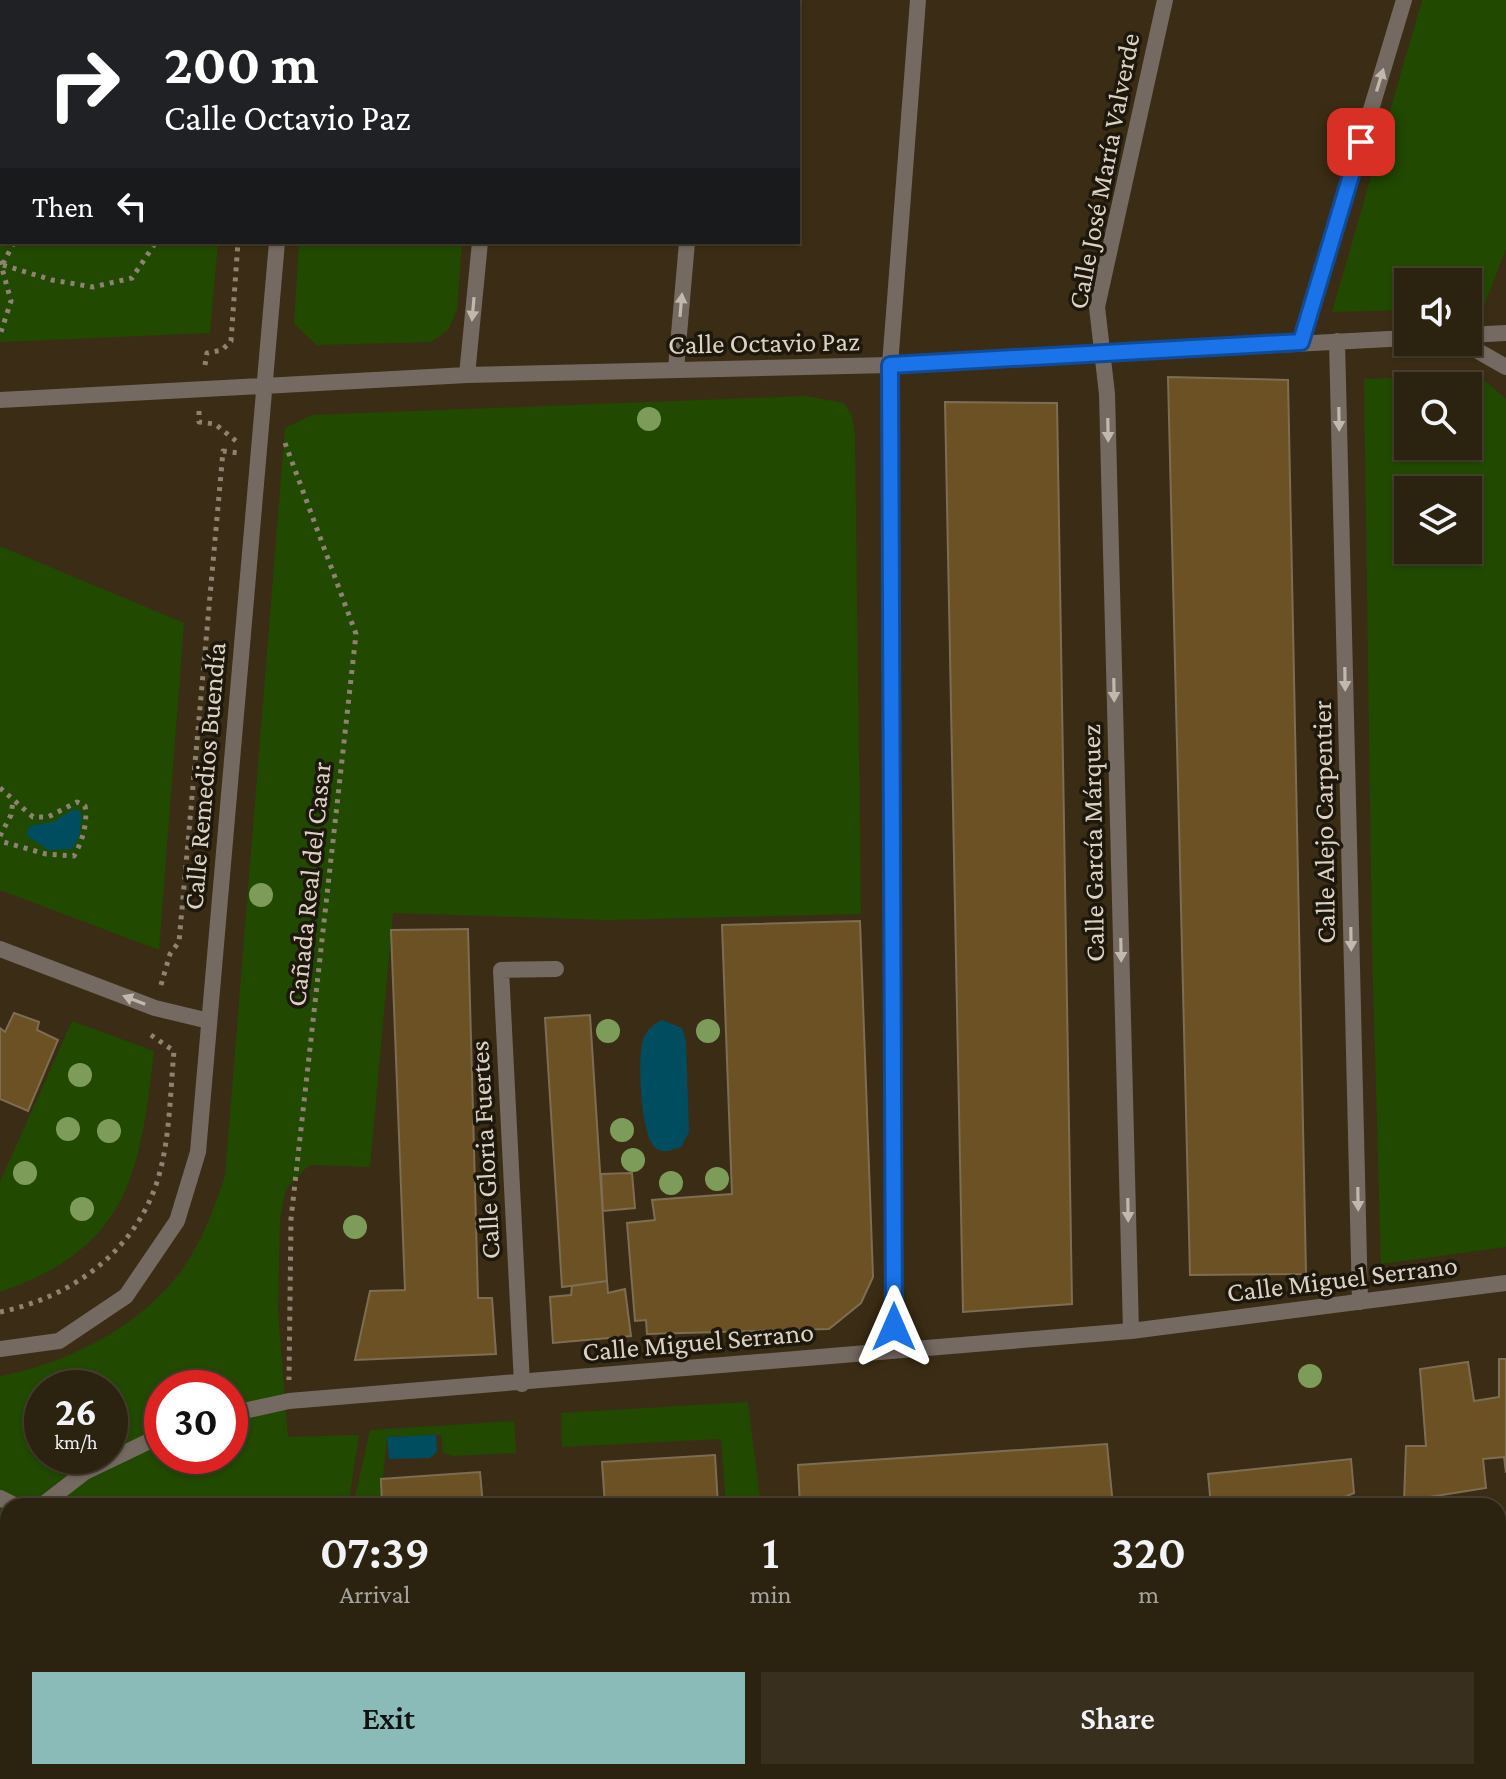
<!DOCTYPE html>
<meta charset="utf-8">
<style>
:root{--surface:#2c2210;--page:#382f1e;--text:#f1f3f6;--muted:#a6a49f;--line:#483f30;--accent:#8bbbb9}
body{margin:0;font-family:"Crimson Pro",serif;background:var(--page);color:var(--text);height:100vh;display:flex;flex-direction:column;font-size:30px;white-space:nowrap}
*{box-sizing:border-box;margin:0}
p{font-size:26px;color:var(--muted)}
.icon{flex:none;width:44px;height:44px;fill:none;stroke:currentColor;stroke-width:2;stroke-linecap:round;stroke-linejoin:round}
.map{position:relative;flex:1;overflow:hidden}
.side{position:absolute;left:0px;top:1498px;width:1506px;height:282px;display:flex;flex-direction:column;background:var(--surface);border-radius:24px 24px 0 0;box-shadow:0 2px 6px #0004,0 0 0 2px var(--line)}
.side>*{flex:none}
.guide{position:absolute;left:0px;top:0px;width:800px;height:244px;box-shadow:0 2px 6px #0004,0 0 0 2px var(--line);background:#202124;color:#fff;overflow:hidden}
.tools{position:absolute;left:1394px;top:268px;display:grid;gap:16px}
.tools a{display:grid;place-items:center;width:88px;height:88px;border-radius:0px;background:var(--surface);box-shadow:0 2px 6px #0004,0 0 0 2px var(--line);font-size:40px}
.speed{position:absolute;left:24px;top:1370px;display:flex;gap:16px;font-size:40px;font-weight:700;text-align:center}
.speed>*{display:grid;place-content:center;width:104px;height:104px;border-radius:50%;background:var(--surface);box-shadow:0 2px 6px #0004,0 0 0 2px var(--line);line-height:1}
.speed small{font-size:20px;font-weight:400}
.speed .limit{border:12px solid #d22;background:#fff;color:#111}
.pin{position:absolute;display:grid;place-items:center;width:68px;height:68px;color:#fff;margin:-34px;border-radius:16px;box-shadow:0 4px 12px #0006}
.me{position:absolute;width:88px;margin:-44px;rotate:0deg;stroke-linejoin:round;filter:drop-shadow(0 0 6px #0008)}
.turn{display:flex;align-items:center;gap:28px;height:168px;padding:0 32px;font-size:36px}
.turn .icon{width:104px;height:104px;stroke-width:2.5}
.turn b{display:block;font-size:56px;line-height:68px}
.then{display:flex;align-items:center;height:76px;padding:0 32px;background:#0003;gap:16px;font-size:30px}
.eta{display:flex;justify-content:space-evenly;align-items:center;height:136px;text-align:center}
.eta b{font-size:48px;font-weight:600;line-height:56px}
.cta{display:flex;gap:16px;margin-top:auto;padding:16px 32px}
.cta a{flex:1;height:92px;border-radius:0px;background:var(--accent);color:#111;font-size:32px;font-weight:600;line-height:92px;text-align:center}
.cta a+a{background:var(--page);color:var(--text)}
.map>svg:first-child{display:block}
.green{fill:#214900;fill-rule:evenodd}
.water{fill:#004d5f}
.building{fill:#6b5123;stroke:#7d6d53;stroke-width:2}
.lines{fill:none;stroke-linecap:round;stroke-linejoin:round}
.path{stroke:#8e8370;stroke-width:5;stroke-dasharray:4 6;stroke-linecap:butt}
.street{stroke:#756a61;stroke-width:16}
.highway{stroke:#d5b9a4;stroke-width:24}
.tree{fill:#7e9c59}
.oneway{fill:#c2b8ab}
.route-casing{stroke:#114b97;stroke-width:20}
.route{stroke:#1a73e8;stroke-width:14}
.labels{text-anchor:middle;stroke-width:7;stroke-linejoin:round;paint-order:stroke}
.street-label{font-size:28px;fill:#dbd2c4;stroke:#1d170c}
</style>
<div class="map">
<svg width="1506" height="1779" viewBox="0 0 1506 1779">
<rect width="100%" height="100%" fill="#3b2d15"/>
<path class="green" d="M 0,0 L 237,0 L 2,2 L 2,242 L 218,242 L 210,333 L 0,342 Z
M 319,0 L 482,0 L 482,2 Z
M 1422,0 L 1506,0 L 1506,249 L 1483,308 L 1468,308 L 1468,282 L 1408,282 L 1408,310 L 1332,312 Z
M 299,242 L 462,242 L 457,310 L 448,330 L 431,342 L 317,345 L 294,324 Z
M 1478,375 L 1506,399 L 1506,1247 L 1381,1264 L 1372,949 L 1364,379 ZM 1408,386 L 1468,386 L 1468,446 L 1408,446 ZM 1408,490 L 1468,490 L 1468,550 L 1408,550 Z
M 805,396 L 844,403 L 852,416 L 855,435 L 861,914 L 609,920 L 393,913 L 370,1167 L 309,1165 L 286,1189 L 280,1218 L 278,1312 L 288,1437 L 359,1435 L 348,1506 L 8,1506 L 8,1538 L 0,1532 L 0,1376 C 66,1364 141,1326 181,1271 C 202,1242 214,1209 225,1176 L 285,428 L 312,415 ZM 42,1388 L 110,1388 L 110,1456 L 42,1456 ZM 162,1388 L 230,1388 L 230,1456 L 162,1456 Z
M 0,546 L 184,623 L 159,950 L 0,890 Z
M 72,1021 L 154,1051 C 140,1174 129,1248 0,1292 L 0,1182 Z
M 748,1402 L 761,1506 L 726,1506 L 721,1439 L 562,1447 L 561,1413 Z
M 514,1421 L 516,1453 L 452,1456 L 443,1452 L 441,1435 L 387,1437 L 380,1506 L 353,1506 L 370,1430 Z
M 1498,1630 L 1506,1630 L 1506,1663 L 1498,1664 Z"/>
<path class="water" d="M 72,810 L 77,809 L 82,815 L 79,837 L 72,849 L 48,850 L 26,835 L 30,826 L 53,822 Z
M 662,1020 L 682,1028 L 686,1041 L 689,1132 L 681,1147 C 673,1149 665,1154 657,1149 C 640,1139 638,1063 642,1044 C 644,1032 652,1025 662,1020 Z
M 436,1435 L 437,1452 L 430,1458 L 389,1459 L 387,1437 Z"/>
<path class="building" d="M 1168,377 L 1288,380 L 1306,1274 L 1190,1275 Z
M 945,402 L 1057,403 L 1072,1304 L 963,1312 Z
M 860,921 L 873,1277 L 861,1303 L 829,1329 L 647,1334 L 646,1320 L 635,1321 L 627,1223 L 655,1220 L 652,1200 L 732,1194 L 722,925 Z
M 468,929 L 478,1298 L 492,1298 L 496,1354 L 355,1360 L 370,1291 L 405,1290 L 391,930 Z
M 14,1013 L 39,1022 L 37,1030 L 58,1040 L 28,1111 L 0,1099 L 0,1028 L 5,1032 Z
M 590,1015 L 607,1281 L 562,1287 L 545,1018 Z
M 632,1173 L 635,1208 L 603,1211 L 601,1174 Z
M 607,1281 L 608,1293 L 625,1289 L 631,1336 L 553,1343 L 550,1297 L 571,1295 L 572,1286 Z
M 1499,1359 L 1506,1359 L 1506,1473 L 1504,1457 L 1483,1459 L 1486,1488 L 1404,1501 L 1406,1446 L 1426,1446 L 1420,1369 L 1468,1362 L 1474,1401 L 1499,1397 Z
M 1107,1444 L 1113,1506 L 800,1506 L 798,1465 Z
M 715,1455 L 718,1506 L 605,1506 L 602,1462 Z
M 1351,1459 L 1354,1493 L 1342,1498 L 1344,1506 L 1211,1506 L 1208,1474 Z
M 480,1472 L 483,1506 L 382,1506 L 381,1479 Z"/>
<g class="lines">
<path class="path" d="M 259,2 L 259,0
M 0,66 L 2,63
M 0,261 L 11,301 L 0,335
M 3,264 L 14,242
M 3,265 L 52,280 L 93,287 L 132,278 L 156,242
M 205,365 L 207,353 L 222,350 L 231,341 L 238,242
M 199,411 L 199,422 L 215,424 L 236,441
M 285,443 L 356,634 L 291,1219 L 289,1380
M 0,788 L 33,817 L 48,817 L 77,802 L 85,806 C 88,823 82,842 74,856 L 46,854 L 0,841
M 0,836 L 11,815 L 13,801
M 161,985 L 170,954 L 179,942 L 223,451 L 238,453
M 0,1312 C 69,1298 132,1254 156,1185 C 170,1144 170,1094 174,1051 L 148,1033"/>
<path class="street" d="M 297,2 L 297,0
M 502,2 L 502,0
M 707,2 L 707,0
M 1468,335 L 1506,333
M 1337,341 L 1360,1302
M 1301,342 L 1404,0
M 1462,342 L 1506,367
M 676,369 L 687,242
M 467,375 L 480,242
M 0,400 L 467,375 L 890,365 L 1408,338
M 0,949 L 155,1008 L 209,1021
M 1131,1331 L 1107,394 L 1097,307 L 1165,0
M 0,1349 L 59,1341 L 126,1296 L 177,1221 L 198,1152 L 277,242
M 894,1350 L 890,365 L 918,0
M 522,1384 L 501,970 L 556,969
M 230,1414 L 289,1401 L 1131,1331 L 1506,1283
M 0,1498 L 16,1506
M 41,1506 L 85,1472 L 162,1435"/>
<path class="highway" d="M 1498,1689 L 1506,1689
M 0,1695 L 8,1691
M 1498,1747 L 1506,1747
M 211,1772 L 214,1779
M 279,1772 L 308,1779
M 320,1779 L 412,1772
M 1084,1779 L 1176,1772
M 1344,1779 L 1362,1772"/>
</g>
<g class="tree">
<circle cx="649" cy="419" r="12"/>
<circle cx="261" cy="895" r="12"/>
<circle cx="608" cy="1031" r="12"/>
<circle cx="708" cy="1031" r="12"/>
<circle cx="80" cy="1075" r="12"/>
<circle cx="68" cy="1129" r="12"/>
<circle cx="622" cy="1130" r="12"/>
<circle cx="109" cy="1131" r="12"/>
<circle cx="633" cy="1160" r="12"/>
<circle cx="25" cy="1173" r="12"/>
<circle cx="717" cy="1179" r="12"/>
<circle cx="671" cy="1183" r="12"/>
<circle cx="82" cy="1209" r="12"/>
<circle cx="355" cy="1227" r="12"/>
<circle cx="1310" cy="1376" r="12"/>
</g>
<defs><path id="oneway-solid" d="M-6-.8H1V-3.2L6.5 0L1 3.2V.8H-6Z" transform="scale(2)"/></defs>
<g class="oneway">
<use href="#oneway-solid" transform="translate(1380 80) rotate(-73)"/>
<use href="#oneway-solid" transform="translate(681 305) rotate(-85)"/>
<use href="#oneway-solid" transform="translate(473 309) rotate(95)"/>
<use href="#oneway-solid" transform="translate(1339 419) rotate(89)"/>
<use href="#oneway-solid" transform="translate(1108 430) rotate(89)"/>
<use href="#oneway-solid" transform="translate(1345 679) rotate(89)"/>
<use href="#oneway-solid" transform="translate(1114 690) rotate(89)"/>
<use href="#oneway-solid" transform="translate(1351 939) rotate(89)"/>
<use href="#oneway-solid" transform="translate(1121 950) rotate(89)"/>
<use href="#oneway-solid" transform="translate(134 1000) rotate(-159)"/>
<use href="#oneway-solid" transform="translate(1358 1199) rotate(89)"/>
<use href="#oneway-solid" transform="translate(1128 1210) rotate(89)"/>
</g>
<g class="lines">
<defs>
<path id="route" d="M 894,1327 L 890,365 L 1301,342 L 1361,142"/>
</defs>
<use href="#route" class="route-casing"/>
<use href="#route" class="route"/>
</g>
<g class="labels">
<g class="street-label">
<text transform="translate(1103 171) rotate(-79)" y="10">Calle José María Valverde</text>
<text transform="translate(764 342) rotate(-1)" y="10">Calle Octavio Paz</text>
<text transform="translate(204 776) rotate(-85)" y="10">Calle Remedios Buendía</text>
<text transform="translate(1323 822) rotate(-91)" y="10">Calle Alejo Carpentier</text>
<text transform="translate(1092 843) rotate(-91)" y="10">Calle García Márquez</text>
<text transform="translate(308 884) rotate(-84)" y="10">Cañada Real del Casar</text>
<text transform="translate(484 1150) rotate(-93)" y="10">Calle Gloria Fuertes</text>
<text transform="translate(1342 1278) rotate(-7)" y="10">Calle Miguel Serrano</text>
<text transform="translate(698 1341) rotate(-5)" y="10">Calle Miguel Serrano</text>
</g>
</g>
</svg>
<div class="tools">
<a><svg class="icon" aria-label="sound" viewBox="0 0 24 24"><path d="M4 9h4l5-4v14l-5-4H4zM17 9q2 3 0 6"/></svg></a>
<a><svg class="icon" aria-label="search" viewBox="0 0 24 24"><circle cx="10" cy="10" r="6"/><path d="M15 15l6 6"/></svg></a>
<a><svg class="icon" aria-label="layers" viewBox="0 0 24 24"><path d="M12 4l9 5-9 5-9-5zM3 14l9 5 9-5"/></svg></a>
</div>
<div class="speed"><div>26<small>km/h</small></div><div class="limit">30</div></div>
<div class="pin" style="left:1361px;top:142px;background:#d93025"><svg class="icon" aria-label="arrive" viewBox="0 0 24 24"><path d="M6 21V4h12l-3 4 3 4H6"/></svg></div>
<svg class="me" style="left:894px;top:1327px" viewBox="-20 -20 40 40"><path d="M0-17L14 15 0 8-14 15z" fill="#1a73e8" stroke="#fff" stroke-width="4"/></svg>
<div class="guide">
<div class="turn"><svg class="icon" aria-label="right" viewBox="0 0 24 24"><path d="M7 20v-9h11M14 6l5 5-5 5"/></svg><div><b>200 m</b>Calle Octavio Paz</div></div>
<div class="then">Then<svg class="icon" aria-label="left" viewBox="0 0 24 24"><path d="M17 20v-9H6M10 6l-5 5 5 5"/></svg></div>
</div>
<section class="side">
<div class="eta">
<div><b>07:39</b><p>Arrival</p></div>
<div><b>1</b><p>min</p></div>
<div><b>320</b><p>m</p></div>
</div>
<div class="cta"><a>Exit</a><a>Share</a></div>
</section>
</div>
